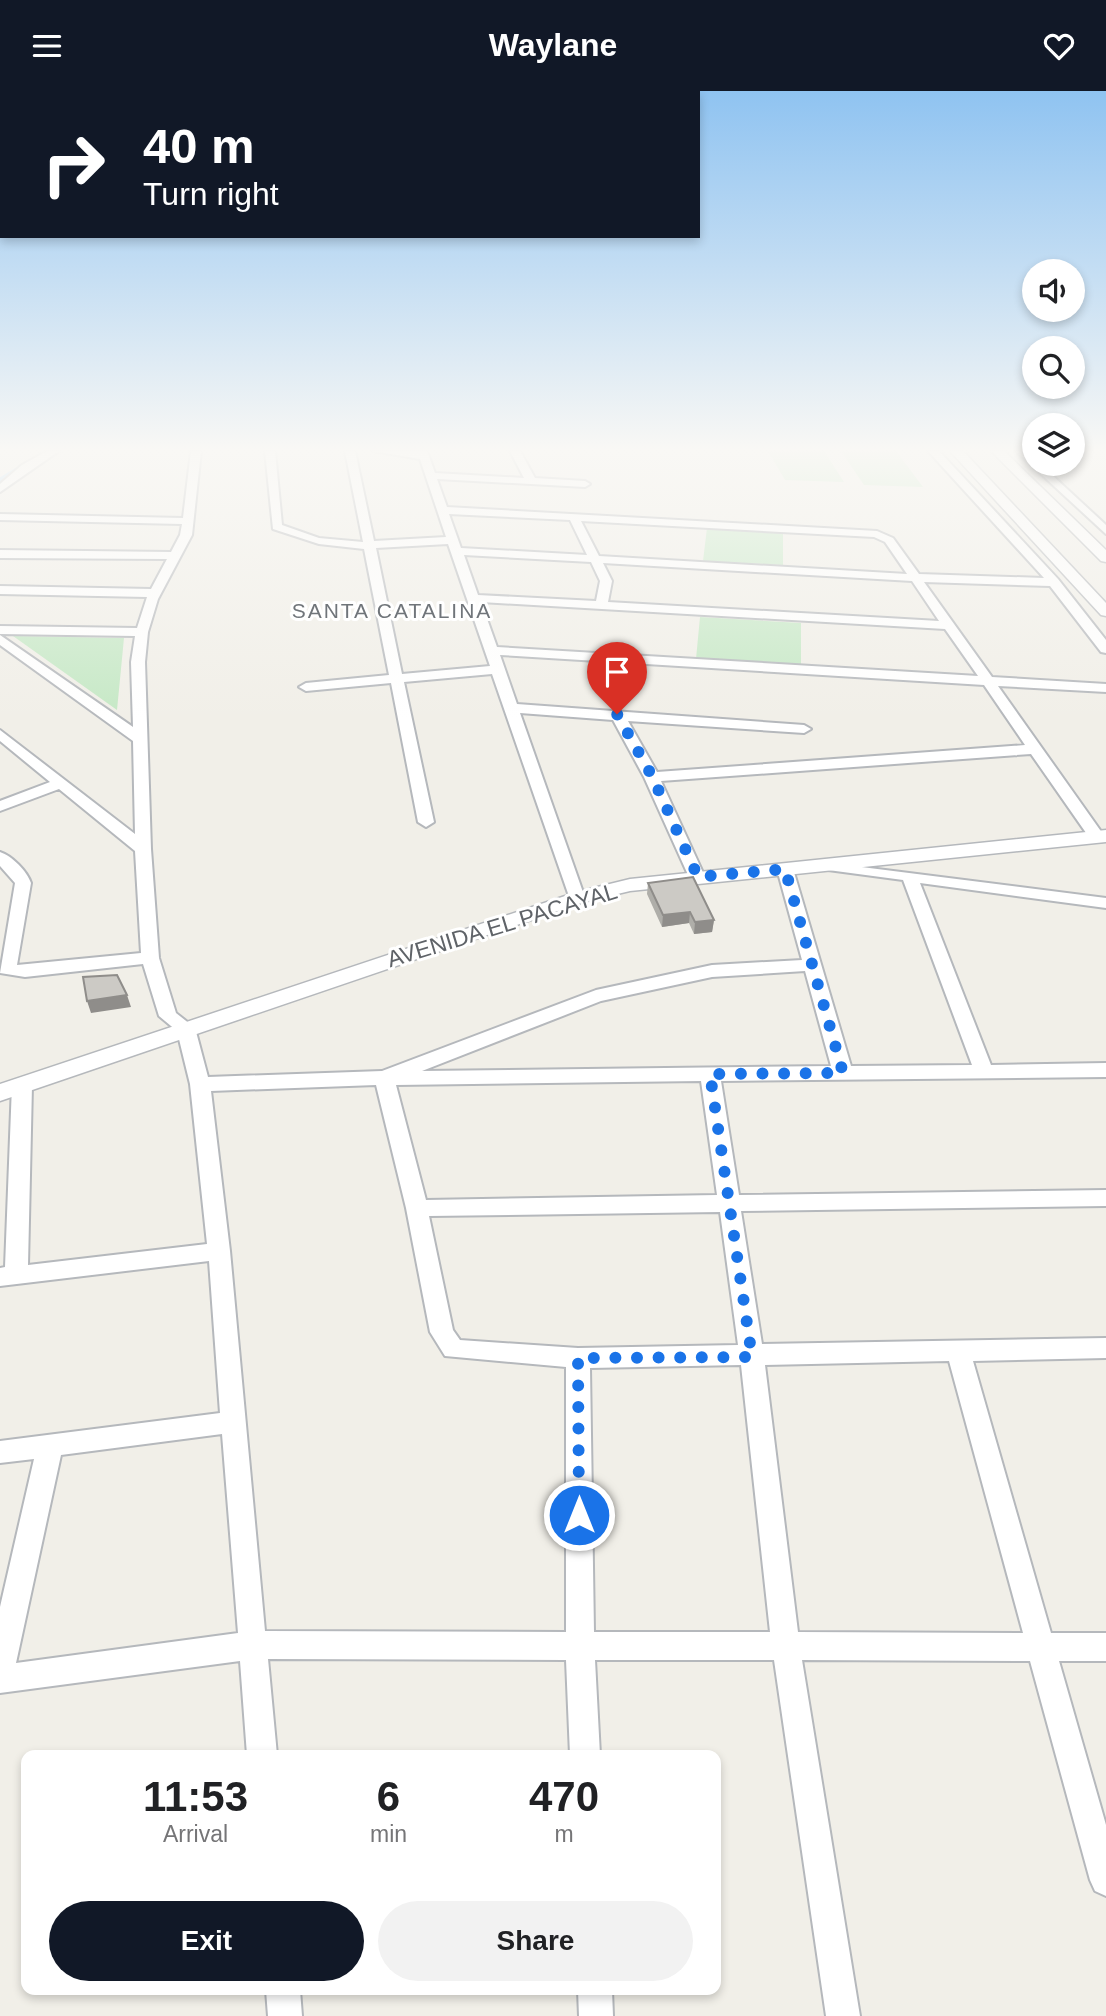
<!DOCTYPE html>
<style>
:root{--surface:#fff;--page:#f2f2f2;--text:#202124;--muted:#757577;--accent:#111827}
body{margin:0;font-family:Helvetica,sans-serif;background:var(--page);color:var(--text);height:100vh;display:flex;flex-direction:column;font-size:26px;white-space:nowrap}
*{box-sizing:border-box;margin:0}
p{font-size:23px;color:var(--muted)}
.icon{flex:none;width:38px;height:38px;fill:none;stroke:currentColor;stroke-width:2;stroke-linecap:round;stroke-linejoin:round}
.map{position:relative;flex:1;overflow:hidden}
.side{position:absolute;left:21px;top:1659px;width:700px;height:245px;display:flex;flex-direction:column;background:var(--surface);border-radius:14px;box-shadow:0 4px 10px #0003}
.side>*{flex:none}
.hud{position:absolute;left:0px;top:0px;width:700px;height:147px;box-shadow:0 4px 10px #0003;background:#111827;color:#fff;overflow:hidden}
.tools{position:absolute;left:1022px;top:168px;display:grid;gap:14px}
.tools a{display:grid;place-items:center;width:63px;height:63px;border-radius:50%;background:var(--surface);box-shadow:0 4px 10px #0003;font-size:35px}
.pin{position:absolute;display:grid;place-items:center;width:60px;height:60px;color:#fff;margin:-72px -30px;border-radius:50% 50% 50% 0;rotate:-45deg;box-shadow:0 0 7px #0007}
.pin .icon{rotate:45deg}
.me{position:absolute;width:77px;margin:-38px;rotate:0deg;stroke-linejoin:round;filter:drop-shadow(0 0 5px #0008)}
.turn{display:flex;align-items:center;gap:24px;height:147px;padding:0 28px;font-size:32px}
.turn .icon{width:91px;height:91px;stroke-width:2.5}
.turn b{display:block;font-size:49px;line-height:60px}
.eta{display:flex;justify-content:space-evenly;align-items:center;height:119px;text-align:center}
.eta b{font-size:42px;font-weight:700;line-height:49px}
.cta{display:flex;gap:14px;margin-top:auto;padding:14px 28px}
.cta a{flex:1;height:80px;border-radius:42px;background:var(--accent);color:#fff;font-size:28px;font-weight:700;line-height:80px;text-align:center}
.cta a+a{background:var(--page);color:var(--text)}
header{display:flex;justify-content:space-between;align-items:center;height:91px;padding:0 28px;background:var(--accent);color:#fff;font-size:32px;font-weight:700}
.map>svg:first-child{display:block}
.green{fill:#c5e8c5}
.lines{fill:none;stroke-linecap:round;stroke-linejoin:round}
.stream{stroke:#aadaff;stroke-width:4.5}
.minor-casing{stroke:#b5b8bc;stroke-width:4}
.tertiary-casing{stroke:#b5b8bc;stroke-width:3}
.minor{fill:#fff;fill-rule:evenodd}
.tertiary{fill:#fff;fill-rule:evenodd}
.wall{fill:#afaea9}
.shaded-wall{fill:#8f8d8a}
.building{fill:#cccac5;stroke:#8f8d8a;stroke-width:2}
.route{stroke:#1a73e8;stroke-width:12;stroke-dasharray:0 21.6}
.labels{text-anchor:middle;stroke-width:6;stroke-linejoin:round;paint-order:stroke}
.far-neighbourhood-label{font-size:21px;letter-spacing:2px;fill:#70757a;stroke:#fff}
.street-label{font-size:23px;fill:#5f6368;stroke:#fff}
</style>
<header><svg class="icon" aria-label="menu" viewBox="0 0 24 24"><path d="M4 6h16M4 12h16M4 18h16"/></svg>Waylane<svg class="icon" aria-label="heart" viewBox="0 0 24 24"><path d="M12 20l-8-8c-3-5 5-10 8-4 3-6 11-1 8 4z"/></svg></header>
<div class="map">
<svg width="1106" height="1925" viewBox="0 0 1106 1925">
<rect width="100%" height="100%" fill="#f1efe8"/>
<path class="green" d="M 768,360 L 824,360 L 844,391 L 785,389 Z
M 841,360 L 896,360 L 923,396 L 864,394 Z
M 707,437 L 783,441 L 783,474 L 703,470 Z
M 700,526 L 801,532 L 801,574 L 696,568 Z
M 13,545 L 124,547 L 117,619 Z"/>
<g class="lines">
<path class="stream" d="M 0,389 L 23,375"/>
<defs>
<path id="minor" d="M 47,360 L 59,360 L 0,401 L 0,393 L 22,374 Z
M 191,360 L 201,360 L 192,444 L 158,508 L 148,541 L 145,571 L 151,758 L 159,867 L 176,922 L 195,937 L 208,986 L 382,980 L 596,899 L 712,874 L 802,869 L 777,778 L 785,773 L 793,778 L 851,975 L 972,974 L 903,789 L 828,779 L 822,777 L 822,771 L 1106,807 L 1106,817 L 920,792 L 991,974 L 1106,972 L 1106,986 L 721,990 L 739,1104 L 1106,1099 L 1106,1115 L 741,1120 L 762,1253 L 1106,1247 L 1106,1267 L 973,1270 L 1051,1542 L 1106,1542 L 1106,1570 L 1059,1570 L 1106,1734 L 1106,1805 L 1095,1800 L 1090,1789 L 1030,1570 L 802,1569 L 860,1925 L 826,1925 L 774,1569 L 595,1569 L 600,1664 L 570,1664 L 566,1569 L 268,1568 L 277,1664 L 247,1664 L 240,1570 L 0,1602 L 0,1516 L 34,1368 L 0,1372 L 0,1350 L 220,1322 L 209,1170 L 0,1195 L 0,1177 L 5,1176 L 12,994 L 22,987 L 32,994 L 28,1174 L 207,1153 L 190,993 L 177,940 L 159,925 L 143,873 L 25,886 L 0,882 L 15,792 L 0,775 L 0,761 C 12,765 27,780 31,792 L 17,874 L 141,862 L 135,760 L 59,698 L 0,720 L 0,710 L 50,691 L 0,650 L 0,639 L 135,743 L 133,650 L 0,554 L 0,544 L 133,636 L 131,571 L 135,545 L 0,543 L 0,535 L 137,537 L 147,506 L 0,503 L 0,495 L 151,498 L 167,468 L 0,467 L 0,459 L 171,461 L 180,444 L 182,433 L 0,429 L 0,423 L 183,427 ZM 805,880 L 831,975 L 422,980 L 601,910 L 712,886 ZM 701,990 L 717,1104 L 426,1109 L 396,994 ZM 376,994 L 406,1117 L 430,1241 L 445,1265 L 566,1276 L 566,1541 L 265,1540 L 230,1160 L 211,1000 ZM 720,1121 L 738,1254 L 578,1257 L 460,1249 L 453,1239 L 429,1125 ZM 949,1270 L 1023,1542 L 798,1541 L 765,1274 ZM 741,1274 L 770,1541 L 594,1541 L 590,1277 ZM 222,1343 L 238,1542 L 16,1572 L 61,1364 Z
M 265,360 L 275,360 L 282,434 L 319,447 L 363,451 L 345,360 L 355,360 L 374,450 L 446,446 L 420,368 L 373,360 L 427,360 L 435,382 L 524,387 L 510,360 L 520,360 L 535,387 L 585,390 L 590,393 L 585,396 L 437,388 L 447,416 L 877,440 L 893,447 L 919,483 L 1044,487 L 928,360 L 939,360 L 1058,488 L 1106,549 L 1106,562 L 1101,561 L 1050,495 L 924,491 L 992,586 L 1106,593 L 1106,601 L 998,595 L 1105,746 L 1097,751 L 1091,749 L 1031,663 L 661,690 L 705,786 L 697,791 L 689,786 L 644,686 L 613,629 L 520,622 L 585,807 L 583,811 L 571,811 L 492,583 L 404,591 L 434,731 L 426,736 L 418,731 L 391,592 L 306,600 L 299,596 L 306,592 L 389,584 L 364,458 L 319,453 L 273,438 ZM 449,423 L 570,429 L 587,464 L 461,457 ZM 581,430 L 874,446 L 885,451 L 907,483 L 599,465 ZM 448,453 L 490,575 L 402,583 L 376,457 ZM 464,464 L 591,471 L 600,490 L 596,510 L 478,504 ZM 603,472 L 912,490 L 939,530 L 608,511 L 612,490 ZM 481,511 L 945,538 L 978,585 L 497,556 ZM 500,564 L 984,594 L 1025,654 L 657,681 L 628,630 L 804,642 L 811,638 L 804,634 L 517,613 Z
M 1016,360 L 1027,360 L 1034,367 L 1034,373 L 1040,373 L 1106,434 L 1106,443 Z
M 266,1899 L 300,1899 L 302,1925 L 268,1925 Z
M 578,1899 L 612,1899 L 613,1925 L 579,1925 Z"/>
<path id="tertiary" d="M 950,360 L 963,360 L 1106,512 L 1106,525 L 1101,524 Z
M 991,360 L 1004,360 L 1106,459 L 1106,471 L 1101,470 Z
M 1106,739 L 1106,751 L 630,800 L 584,811 L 0,1010 L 0,993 L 577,801 L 630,788 Z"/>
</defs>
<use href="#minor" class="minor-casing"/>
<use href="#tertiary" class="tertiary-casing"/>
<use href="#minor" class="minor"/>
<use href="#tertiary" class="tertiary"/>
</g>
<path class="wall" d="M 648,792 L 714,829 L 712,841 L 694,843 L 689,832 L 662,836 L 647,803 Z"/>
<path class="shaded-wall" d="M 690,821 L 689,832 L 662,836 L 663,824 Z
M 714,829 L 712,841 L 694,843 L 695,831 Z
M 127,904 L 131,916 L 91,922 L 87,910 Z"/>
<path class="building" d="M 693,786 L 714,829 L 695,831 L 690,821 L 663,824 L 648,792 Z
M 117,884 L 127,904 L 87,910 L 83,886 Z"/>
<linearGradient id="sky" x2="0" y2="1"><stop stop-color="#8fc3f1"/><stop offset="0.57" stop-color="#f9f8f5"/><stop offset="1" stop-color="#f9f8f5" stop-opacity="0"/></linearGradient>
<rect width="1106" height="629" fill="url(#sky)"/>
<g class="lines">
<path class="route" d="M 579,1424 L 578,1267 L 752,1266 L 710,983 L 843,982 L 785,778 L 698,786 L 652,685 L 617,623"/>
</g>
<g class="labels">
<g class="far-neighbourhood-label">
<text x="392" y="527">SANTA CATALINA</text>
</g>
<g class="street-label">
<text transform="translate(502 834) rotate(-17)" y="8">AVENIDA EL PACAYAL</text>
</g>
</g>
</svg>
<div class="tools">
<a><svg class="icon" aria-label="sound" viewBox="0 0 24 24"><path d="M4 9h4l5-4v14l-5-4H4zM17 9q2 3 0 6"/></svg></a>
<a><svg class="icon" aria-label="search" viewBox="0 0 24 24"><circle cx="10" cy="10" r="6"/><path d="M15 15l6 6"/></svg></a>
<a><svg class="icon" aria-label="layers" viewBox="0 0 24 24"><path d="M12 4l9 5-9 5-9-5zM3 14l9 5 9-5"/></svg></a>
</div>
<div class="pin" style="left:617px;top:623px;background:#d93025"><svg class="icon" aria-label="arrive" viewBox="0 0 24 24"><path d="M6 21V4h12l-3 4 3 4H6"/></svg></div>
<svg class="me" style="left:579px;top:1424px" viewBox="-20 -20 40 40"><circle r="17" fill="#1a73e8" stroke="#fff" stroke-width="3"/><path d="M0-11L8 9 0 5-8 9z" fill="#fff"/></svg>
<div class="hud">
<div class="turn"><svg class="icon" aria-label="right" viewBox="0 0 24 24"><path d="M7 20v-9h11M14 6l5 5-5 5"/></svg><div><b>40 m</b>Turn right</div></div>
</div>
<section class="side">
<div class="eta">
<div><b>11:53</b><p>Arrival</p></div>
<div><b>6</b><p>min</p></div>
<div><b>470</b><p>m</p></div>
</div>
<div class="cta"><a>Exit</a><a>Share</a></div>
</section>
</div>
